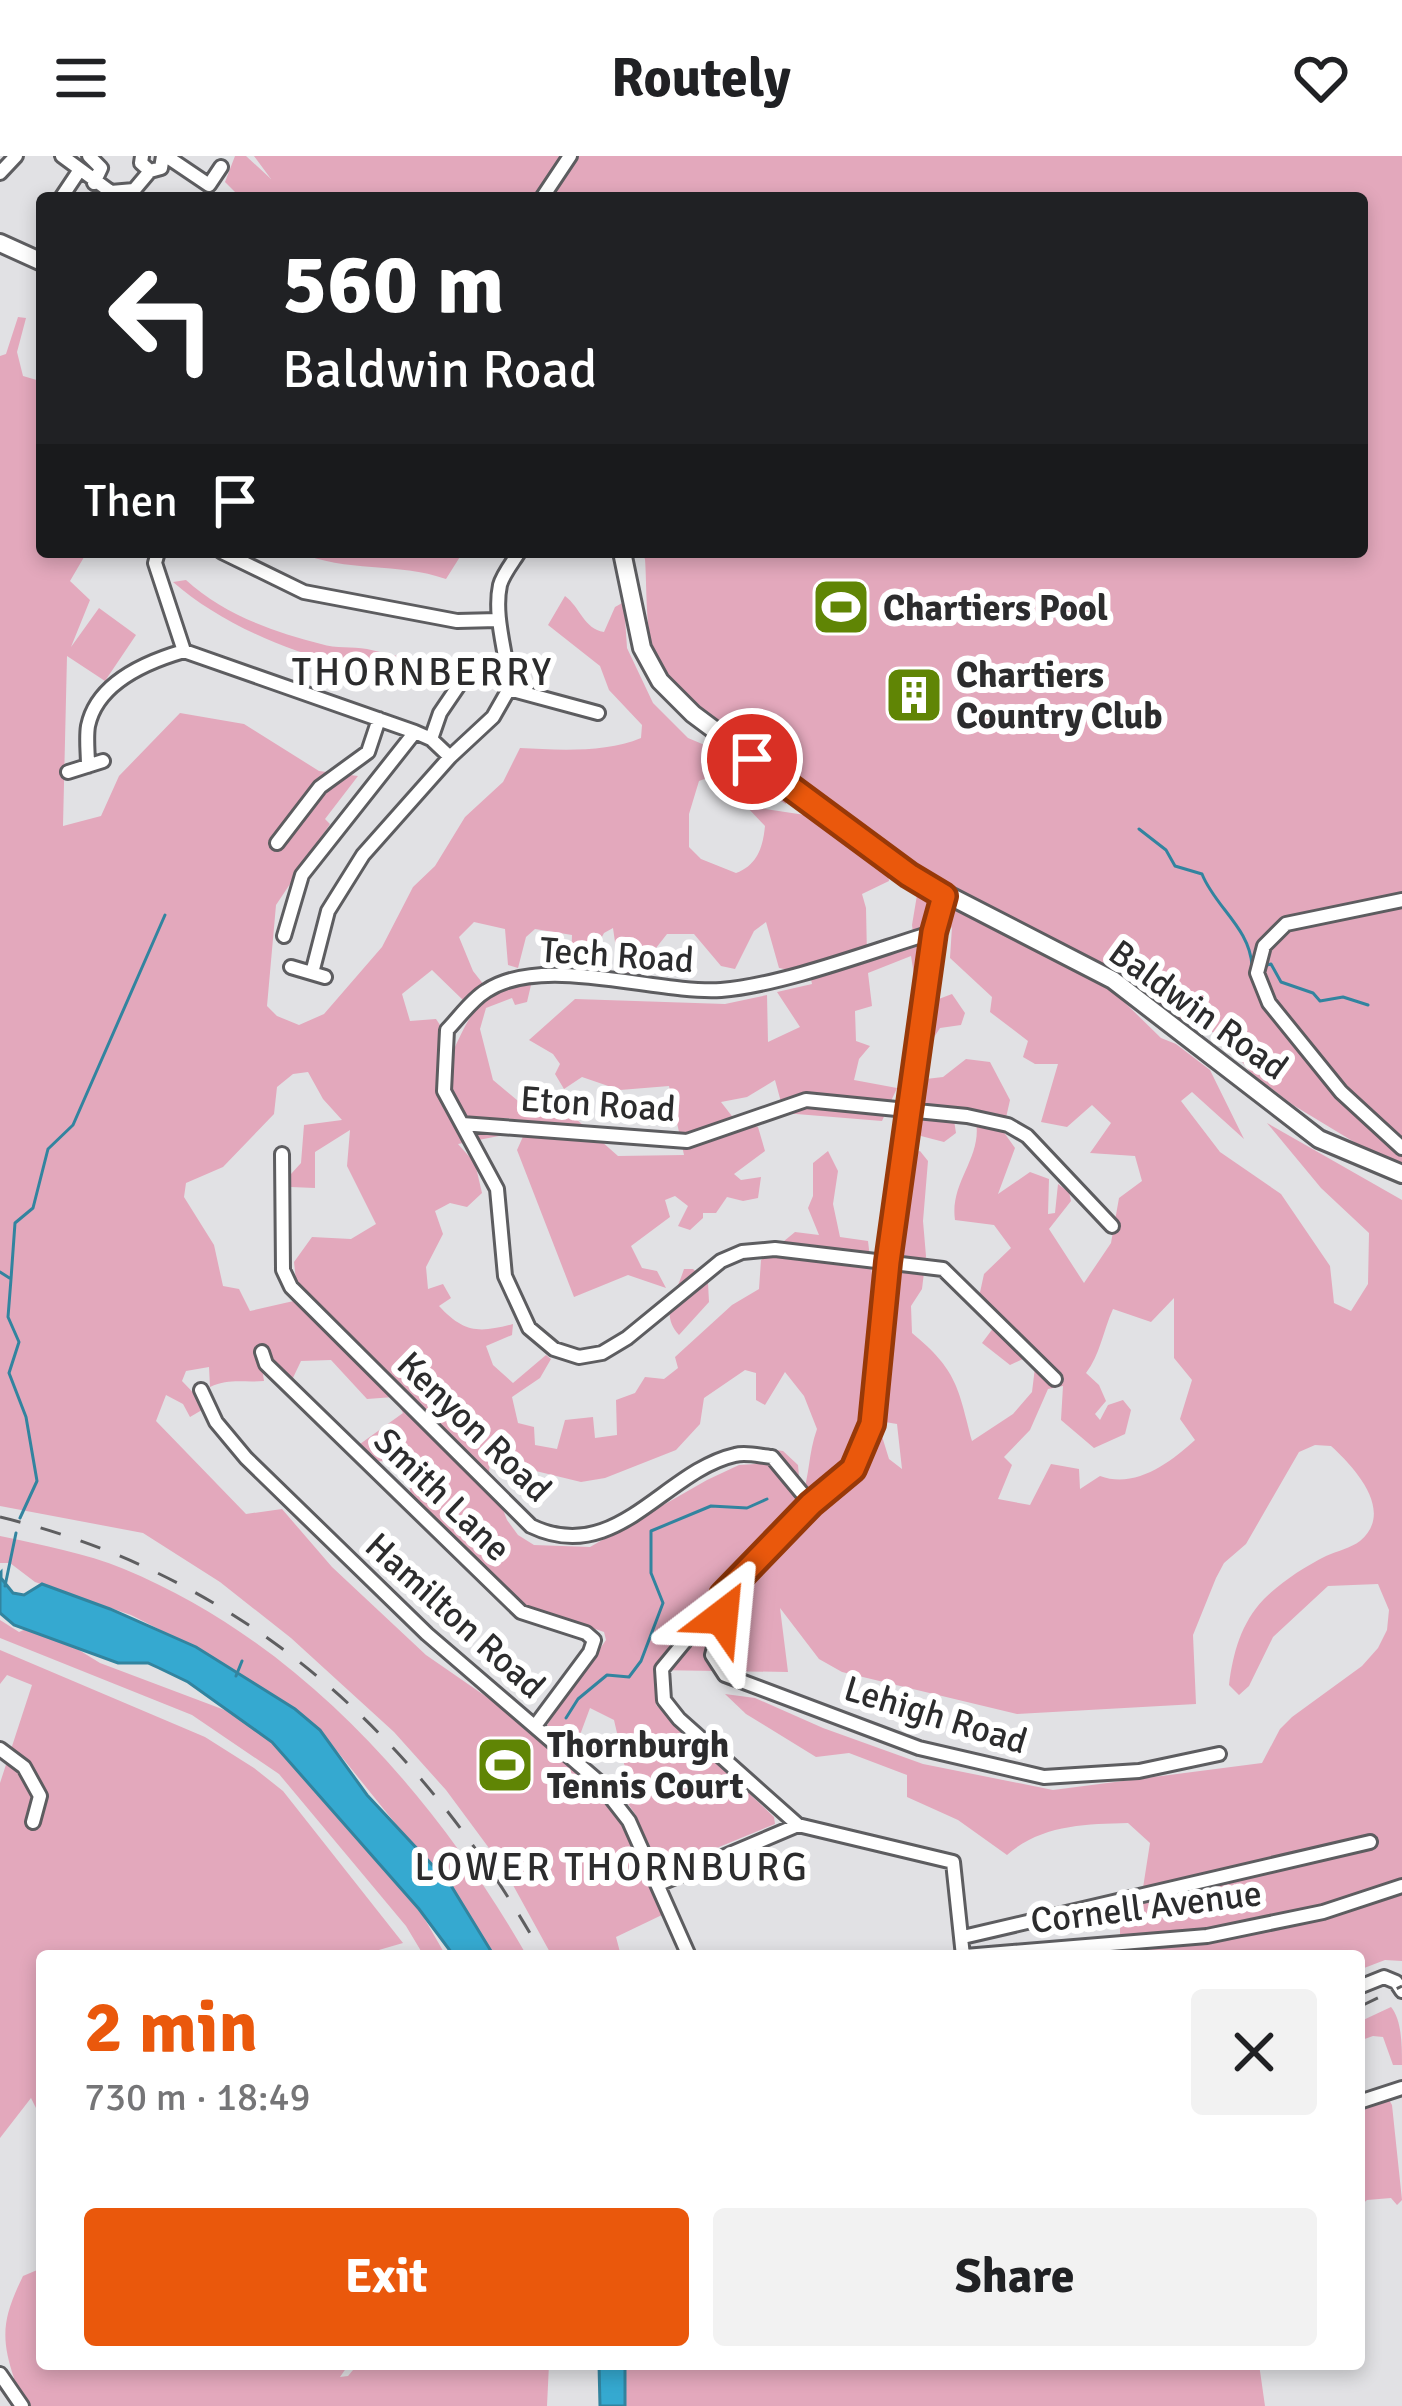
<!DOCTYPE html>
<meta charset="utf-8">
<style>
:root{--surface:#fff;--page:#f2f2f2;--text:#202124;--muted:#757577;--accent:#ea580c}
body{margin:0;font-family:Signika,sans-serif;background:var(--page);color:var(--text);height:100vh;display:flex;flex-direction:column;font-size:45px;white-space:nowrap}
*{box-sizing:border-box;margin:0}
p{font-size:39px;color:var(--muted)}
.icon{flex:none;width:66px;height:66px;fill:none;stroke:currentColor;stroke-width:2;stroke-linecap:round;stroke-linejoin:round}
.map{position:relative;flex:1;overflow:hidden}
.panel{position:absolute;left:36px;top:1794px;width:1329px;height:420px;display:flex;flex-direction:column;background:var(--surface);border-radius:12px;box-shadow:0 6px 18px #0003}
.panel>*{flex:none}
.banner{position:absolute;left:36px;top:36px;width:1332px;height:366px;border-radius:12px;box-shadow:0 6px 18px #0003;background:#202124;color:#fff;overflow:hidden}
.pin{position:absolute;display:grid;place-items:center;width:102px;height:102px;color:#fff;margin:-51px;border:6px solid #fff;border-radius:50%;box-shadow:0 3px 12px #0007}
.me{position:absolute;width:132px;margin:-66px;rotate:29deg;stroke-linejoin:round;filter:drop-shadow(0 0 9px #0008)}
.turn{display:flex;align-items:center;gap:42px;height:252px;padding:0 48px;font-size:54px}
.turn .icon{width:156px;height:156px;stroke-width:2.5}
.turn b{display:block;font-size:84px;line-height:102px}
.then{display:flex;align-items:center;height:114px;padding:0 48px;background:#0003;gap:24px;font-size:45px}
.round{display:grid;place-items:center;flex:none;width:126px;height:126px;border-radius:12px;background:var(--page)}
.summary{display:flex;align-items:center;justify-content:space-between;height:204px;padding:0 48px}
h1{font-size:72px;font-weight:700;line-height:90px;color:var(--accent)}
.action{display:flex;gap:24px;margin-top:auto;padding:24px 48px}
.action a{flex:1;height:138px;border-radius:12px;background:var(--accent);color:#fff;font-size:48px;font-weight:700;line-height:138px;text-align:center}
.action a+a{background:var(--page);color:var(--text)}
header{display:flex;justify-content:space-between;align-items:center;height:156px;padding:0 48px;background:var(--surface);font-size:54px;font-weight:700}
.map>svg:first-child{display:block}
.green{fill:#e3a8bc;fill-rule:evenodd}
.water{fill:#35a9d0;stroke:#32849f;stroke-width:3}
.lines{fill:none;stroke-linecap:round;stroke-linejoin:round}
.stream{stroke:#32849f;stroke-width:3}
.street-casing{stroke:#5d5d60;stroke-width:18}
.secondary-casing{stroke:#5d5d60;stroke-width:22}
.street{stroke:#fff;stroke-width:12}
.secondary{stroke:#fff;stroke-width:16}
.rail{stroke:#5e5e60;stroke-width:3;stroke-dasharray:21 21;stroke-linecap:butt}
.route-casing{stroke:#983908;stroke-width:30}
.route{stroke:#ea580c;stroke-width:21}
.labels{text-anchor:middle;stroke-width:12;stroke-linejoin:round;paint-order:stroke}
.poi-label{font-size:36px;font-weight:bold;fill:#2c2c2d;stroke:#fff;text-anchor:start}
.street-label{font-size:36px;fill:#2c2c2d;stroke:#fff}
.neighbourhood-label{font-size:39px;letter-spacing:3px;fill:#2c2c2d;stroke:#fff}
</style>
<header><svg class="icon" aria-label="menu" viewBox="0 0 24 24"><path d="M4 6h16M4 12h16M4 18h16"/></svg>Routely<svg class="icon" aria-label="heart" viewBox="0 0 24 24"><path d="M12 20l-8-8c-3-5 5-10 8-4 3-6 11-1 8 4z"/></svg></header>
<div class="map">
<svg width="1402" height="2250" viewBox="0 0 1402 2250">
<rect width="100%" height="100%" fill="#e1e1e4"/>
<path class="green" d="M 235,0 L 246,0 L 271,23 L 254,0 L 1402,0 L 1402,1015 L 1293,949 L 1252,918 L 1220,879 L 1118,840 L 1161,882 L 1176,888 L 1210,914 L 1244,983 L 1192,936 L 1181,945 L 1220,996 L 1281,1038 L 1330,1110 L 1334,1147 L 1351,1155 L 1368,1128 L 1369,1077 L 1321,1032 L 1267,967 L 1402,1044 L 1402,1805 L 1385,1804 L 1359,1814 L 1359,1800 L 1120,1800 L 1120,1762 L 1140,1751 L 1150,1687 L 1128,1667 C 1084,1668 1041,1669 1007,1699 L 958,1664 L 907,1641 L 907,1619 L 849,1597 L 816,1601 L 746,1558 L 725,1538 L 755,1542 L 823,1572 L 923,1608 L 1053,1634 L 1262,1607 L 1280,1573 L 1292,1561 L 1362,1510 L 1378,1492 L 1387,1474 L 1389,1454 L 1378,1428 L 1328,1430 L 1273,1481 L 1249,1530 L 1239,1539 L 1229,1529 C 1233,1497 1241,1467 1264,1443 C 1281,1426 1304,1411 1326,1400 C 1337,1395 1351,1392 1360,1385 C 1396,1355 1353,1310 1331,1290 L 1315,1289 L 1299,1296 L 1246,1388 L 1224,1407 L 1216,1422 L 1193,1479 L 1196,1548 L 1017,1558 L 842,1516 L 819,1503 L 780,1452 L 788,1516 L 654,1514 L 656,1549 L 774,1661 L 775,1668 L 661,1715 L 635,1658 L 616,1630 L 626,1616 L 614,1564 L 590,1552 L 574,1595 L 547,1569 L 606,1484 L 604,1476 L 525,1449 L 412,1343 L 404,1306 L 374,1305 L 360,1288 L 403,1257 L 394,1241 L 367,1243 L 331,1204 L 301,1205 L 291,1226 L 261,1205 L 264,1225 C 243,1227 230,1222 210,1231 L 209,1211 L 186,1215 L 182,1225 L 207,1251 L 190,1261 L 183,1248 L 166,1239 L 156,1265 L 246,1358 L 282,1353 L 332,1411 L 426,1499 L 507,1555 L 602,1637 L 629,1677 L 664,1758 L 616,1781 L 621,1800 L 552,1800 L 503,1711 L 446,1634 L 394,1576 L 291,1482 L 220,1426 L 143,1377 L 0,1350 L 0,200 L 6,198 L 18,161 L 26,162 L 17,196 L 23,220 L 40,225 L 42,239 L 42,396 L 87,396 L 70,425 L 90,444 L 71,491 L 99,452 L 136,479 L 105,525 L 67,500 L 63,670 L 101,660 L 119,620 L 180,557 L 244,568 L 319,615 L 358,620 L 325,663 L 330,668 L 276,749 L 267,850 L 277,860 L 299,869 L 324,858 L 382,791 L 413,731 L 435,710 L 465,661 L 503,626 L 520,592 C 557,594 606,597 641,582 L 642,569 L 609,534 L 600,510 L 548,469 L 565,440 C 580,451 584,473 604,476 L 615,451 L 624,446 L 627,492 L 653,547 L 688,582 L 745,606 L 787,633 L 786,648 C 756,632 734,610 699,625 L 689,658 L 689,691 L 701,703 L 736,717 C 758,709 763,690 765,670 L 746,650 L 805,659 L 887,711 L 889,725 L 862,738 L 866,752 L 867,800 L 914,785 L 912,769 L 918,733 L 977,766 L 964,739 L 882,690 L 824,644 L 822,638 C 781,611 675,546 656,504 C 645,480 647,430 645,403 L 641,396 L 1362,396 L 1362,42 L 241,42 L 225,26 ZM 474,766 L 505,773 L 508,809 L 518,812 L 526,781 L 535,773 L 572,779 L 571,808 L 585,813 L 604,777 L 613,772 L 620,821 L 638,815 L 667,778 L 694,778 L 721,810 L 735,813 L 754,775 L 766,766 L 779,812 L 810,818 L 812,828 L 777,836 L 800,871 L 768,886 L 767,839 L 725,848 L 575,843 L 529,884 L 553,898 L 560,908 L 555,918 L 564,933 L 582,921 L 620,934 L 669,930 L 684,999 L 618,1000 L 567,955 L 524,950 L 493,924 L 480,873 L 486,852 L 512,842 L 515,849 L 527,846 L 531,829 L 518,825 C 480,841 472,854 455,891 L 436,863 L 410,865 L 402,838 L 432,814 L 466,847 L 484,829 L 473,815 L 459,781 ZM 952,771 L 950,802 L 992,841 L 990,856 L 1028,885 L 1023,901 L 1035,908 L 1058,908 L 1041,966 L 1067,971 L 1092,949 L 1111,967 L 1090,997 L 1135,1000 L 1142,1025 L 1119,1042 L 1111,1087 L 1084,1127 L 1049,1073 L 1071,1045 L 1069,1036 L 1058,1028 L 1055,1057 L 1048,1058 L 1049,1023 L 1030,1016 L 998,1038 L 1015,992 L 1003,975 L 1010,944 L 990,906 L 966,903 L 943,921 L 926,923 L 919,932 L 915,972 L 921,980 L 944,986 L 956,977 L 952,951 L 973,954 C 989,998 949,1022 955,1064 L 994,1069 L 1011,1092 L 984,1118 L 979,1141 L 1000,1163 L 982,1187 L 1010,1209 L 1027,1201 L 1029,1191 L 1037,1195 L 1032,1236 L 1013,1258 L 972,1285 C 958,1231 957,1214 912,1177 L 911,1150 L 922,1133 L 926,1100 L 923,1065 L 928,1005 L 920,995 L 908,998 C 897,1085 878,1177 885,1266 L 897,1268 L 902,1313 L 889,1303 L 864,1222 L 879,1130 L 872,1119 L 868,1085 L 840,1081 L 833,1048 L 838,1015 L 828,995 L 813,1007 L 813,1040 L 808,1052 L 819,1079 L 795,1076 L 761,1104 L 759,1133 L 732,1149 L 675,1201 L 678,1212 L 664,1223 L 645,1221 L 635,1237 L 616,1244 L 617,1279 L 595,1282 L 593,1261 L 565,1264 L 557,1293 L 535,1289 L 534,1271 L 518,1267 L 512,1241 L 540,1222 L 551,1203 L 546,1199 L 513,1227 L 493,1209 L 486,1190 L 512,1179 L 513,1168 C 479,1177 464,1177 439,1150 L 451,1142 L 443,1128 L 428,1133 L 426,1111 L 443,1078 L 435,1055 L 450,1047 L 467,1051 L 482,1037 L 475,1007 L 458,988 L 509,978 L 503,962 L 530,965 L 517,994 L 574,1141 L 628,1119 L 666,1132 L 657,1115 L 642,1112 L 631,1090 L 670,1061 L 665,1044 L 675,1040 L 688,1050 L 678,1070 L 690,1074 L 703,1062 L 703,1057 L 716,1057 L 727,1041 L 743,1045 L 758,1042 L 761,1021 L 741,1024 L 734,1018 L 765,995 L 758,971 L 735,964 L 721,946 L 747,941 L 775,924 L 784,957 L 882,965 L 897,932 L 854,924 L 859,903 L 870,890 L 856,885 L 855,855 L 872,850 L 868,817 L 911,800 L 915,825 L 922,821 L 932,780 L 940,784 ZM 308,916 L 323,943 L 342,964 L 304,969 L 301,1007 L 291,1018 L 291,1031 L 315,1032 L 315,996 L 350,974 L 347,1010 L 376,1068 L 351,1083 L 312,1081 L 294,1106 L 298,1144 L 250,1155 L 239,1133 L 223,1130 L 214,1089 L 184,1041 L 186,1027 L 223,1011 L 274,958 L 277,931 L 293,918 ZM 1174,1142 L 1174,1202 L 1192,1224 L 1180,1263 L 1195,1284 C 1170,1307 1135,1333 1100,1320 L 1080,1333 L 1079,1313 L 1051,1308 L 1030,1349 L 998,1343 L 1012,1309 L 1004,1301 L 1030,1274 L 1048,1233 L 1063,1230 L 1061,1264 L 1094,1292 L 1125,1278 L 1131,1254 L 1123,1244 L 1108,1249 L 1100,1264 L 1095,1258 L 1106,1245 L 1099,1229 L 1086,1217 C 1100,1199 1103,1175 1113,1153 L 1151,1166 ZM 745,1214 L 756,1217 L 756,1244 L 765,1249 L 785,1216 L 804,1240 L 817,1273 C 808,1298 810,1320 801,1344 L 798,1309 L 783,1295 L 770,1293 L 755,1308 L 739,1309 L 707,1324 L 590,1391 L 534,1389 L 518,1379 L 507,1364 L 489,1317 L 490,1304 L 581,1326 L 605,1322 L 676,1294 L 700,1268 L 704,1242 Z
M 298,396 L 463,396 L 446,423 C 398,406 346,417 298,396 Z
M 186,424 C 223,458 273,476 321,488 C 336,493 352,490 367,493 C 405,502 440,509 478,515 C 382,533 246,490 173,426 Z
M 952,838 L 965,857 L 961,869 L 940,872 L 927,892 L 921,888 L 928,847 Z
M 684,1113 L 693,1113 L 708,1127 L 709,1146 L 679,1179 C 659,1157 676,1139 684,1113 Z
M 0,1380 C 42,1389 85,1397 124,1413 C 300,1486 434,1638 527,1800 L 494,1800 L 450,1728 L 399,1672 L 320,1574 L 295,1553 L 196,1492 L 131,1459 L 35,1426 L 10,1407 L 0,1407 Z
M 0,1464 L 19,1476 L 26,1473 L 74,1491 L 100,1507 L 230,1556 L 272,1586 L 419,1753 L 446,1800 L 424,1800 L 406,1770 L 279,1618 L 192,1559 L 0,1482 Z
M 0,1494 L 205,1581 L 254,1612 L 283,1635 L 403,1787 L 372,1796 L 378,1800 L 42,1800 L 42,1964 L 31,1942 L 0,1982 L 0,1627 L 32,1529 L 7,1519 L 0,1528 Z
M 1391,1851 C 1402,1864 1402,1890 1402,1909 L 1393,1909 L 1383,1881 L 1373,1880 L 1359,1885 L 1359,1866 Z
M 1388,1942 L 1392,1949 L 1402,2044 L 1397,2049 L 1391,2042 L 1367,2044 L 1359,2051 L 1359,1951 Z
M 42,2112 L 42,2208 L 349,2208 L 340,2221 L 348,2220 L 358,2208 L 549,2208 L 547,2250 L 31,2250 L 11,2228 L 14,2222 C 0,2180 3,2161 23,2120 Z
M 625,2208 L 1259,2208 L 1265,2250 L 625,2250 Z"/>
<path class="water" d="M 1,1416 L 1,1422 L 13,1437 L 24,1439 L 42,1428 L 110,1453 L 196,1491 L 295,1553 L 320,1574 L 367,1639 L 450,1728 L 494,1800 L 454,1800 L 419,1753 L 272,1586 L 188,1526 L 159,1512 L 148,1507 L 118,1507 L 14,1469 L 0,1457 L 0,1417 Z
M 599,2208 L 625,2208 L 625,2250 L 600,2250 Z"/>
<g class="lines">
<path class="stream" d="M 1139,673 L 1166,694 L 1175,710 L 1202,718 C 1215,751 1250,772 1252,810
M 1267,809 L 1271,808 L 1281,826 L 1313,837 L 1320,845 L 1343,841 L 1368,849
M 0,1116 L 11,1123 L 8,1161 L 19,1186 L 9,1217 L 26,1261 L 37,1325 L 20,1362
M 11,1123 L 15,1067 L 33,1052 L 48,993 L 73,969 L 165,759
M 5,1430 L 16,1377
M 236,1520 L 242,1505
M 566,1562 L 578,1543 L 607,1519 L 629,1521 L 641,1505 L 663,1447 L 651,1417 L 651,1375 L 711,1350 L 747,1352 L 767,1343"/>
<defs>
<path id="street" d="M 62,0 L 111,36 L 134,34 L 150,15
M 89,0 L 101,12 L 94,27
M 142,0 L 141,7 L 150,15 L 161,12 L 163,0
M 166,0 L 209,29 L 221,11
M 0,17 L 16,0
M 61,42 L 79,15
M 542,42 L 570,0
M 158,396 L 155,407 L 184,495
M 222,396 L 304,436 L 457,465 L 498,464
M 519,396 C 513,406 503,418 500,429 C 493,462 508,500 509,533 L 598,557
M 184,495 L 415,576 L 431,583 L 450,601 L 493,561 L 509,533
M 431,583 L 440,557 L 459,529
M 88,610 C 88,597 86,582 88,570 C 97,527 146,506 184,495
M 68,616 L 103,605
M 277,687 L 320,631 L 368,596 L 379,563
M 944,740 L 934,776 L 888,1106 L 872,1268 L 852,1313 L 811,1348 L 723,1439 L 662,1513 L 664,1544 L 679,1563 L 798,1669 L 953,1706 L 963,1800
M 1402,744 L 1286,768 L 1264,790 L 1257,817 L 1269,847 L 1341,936 L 1402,992
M 934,776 C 872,795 783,829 721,834 C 654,838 543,797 486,835 C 471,844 459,862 447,874 L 444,935 L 497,1033 L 505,1120 L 529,1172 L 554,1193 L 579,1201 L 602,1197 L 627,1182 L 721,1105 L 742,1096 L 775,1093 L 943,1113 L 1055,1223
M 284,780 L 302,719 L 415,576
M 291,811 L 325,821
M 312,817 L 328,755 L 363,699 L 450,601
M 462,968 L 687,985 L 806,944 L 967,960 L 1008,969 L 1027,980 L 1112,1070
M 282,998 L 283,1114 L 291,1131 L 531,1370 C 616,1411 664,1315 735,1299 C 746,1296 760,1300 772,1301 L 811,1348
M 262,1196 L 266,1208 L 521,1456 L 586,1477 L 594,1484 L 590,1496 L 535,1570
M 201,1234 L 216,1266 L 246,1302 L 427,1478 L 598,1625 L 629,1665 L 689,1800
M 723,1439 L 724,1454 L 712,1499 L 725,1519 L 919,1592 L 1044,1621 L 1139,1615 L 1219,1598
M 0,1593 L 24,1611 L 40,1640 L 33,1666
M 659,1728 L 798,1669
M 963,1781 L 1370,1686
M 965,1800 L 1207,1780 L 1323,1756 L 1402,1730
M 1359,1831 L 1384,1821 L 1396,1826 L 1402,1835
M 1359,1946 L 1402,1932
M 0,2218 L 22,2250"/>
<path id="secondary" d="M 0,87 L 42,106
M 622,396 L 642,492 L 660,525 L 693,558 L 909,719 L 1113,824 L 1319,983 L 1402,1018"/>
</defs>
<use href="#street" class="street-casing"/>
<use href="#secondary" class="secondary-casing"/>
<use href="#street" class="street"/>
<use href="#secondary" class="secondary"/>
<path class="rail" d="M 0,1361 C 246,1420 422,1583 543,1800
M 1359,1851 L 1402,1830"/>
</g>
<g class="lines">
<defs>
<path id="route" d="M 722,1461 L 723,1439 L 811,1348 L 853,1313 L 872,1268 L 888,1106 L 934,776 L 944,740 L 909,719 L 752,603"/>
</defs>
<use href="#route" class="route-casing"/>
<use href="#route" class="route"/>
</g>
<defs>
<symbol id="stadium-square" viewBox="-11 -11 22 22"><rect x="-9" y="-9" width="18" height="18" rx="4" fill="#608505" stroke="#fff"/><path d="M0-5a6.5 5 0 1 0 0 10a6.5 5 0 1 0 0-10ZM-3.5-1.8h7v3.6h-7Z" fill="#fff"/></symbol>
<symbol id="building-square" viewBox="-11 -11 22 22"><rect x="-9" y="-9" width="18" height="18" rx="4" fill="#608505" stroke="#fff"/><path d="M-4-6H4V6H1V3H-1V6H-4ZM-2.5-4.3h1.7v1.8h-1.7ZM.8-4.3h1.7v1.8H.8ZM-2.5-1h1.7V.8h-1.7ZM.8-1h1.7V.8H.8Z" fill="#fff"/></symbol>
</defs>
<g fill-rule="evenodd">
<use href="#stadium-square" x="808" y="418" width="66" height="66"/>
<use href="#building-square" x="881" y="506" width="66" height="66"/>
<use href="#stadium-square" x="472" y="1576" width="66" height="66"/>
</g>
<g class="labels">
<g class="poi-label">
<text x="883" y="464">Chartiers Pool</text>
<text x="956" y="531">Chartiers<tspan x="956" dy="41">Country Club</tspan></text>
<text x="547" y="1601">Thornburgh<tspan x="547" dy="41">Tennis Court</tspan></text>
</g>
<g class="street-label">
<text transform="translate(617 798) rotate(4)" y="13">Tech Road</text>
<text transform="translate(1199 853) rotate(36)" y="13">Baldwin Road</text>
<text transform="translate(598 947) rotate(4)" y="13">Eton Road</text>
<text transform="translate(475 1270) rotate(44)" y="13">Kenyon Road</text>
<text transform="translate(443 1338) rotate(44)" y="13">Smith Lane</text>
<text transform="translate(456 1459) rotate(42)" y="13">Hamilton Road</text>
<text transform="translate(936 1558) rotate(17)" y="13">Lehigh Road</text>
<text transform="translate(1146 1750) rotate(-7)" y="13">Cornell Avenue</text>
</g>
<g class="neighbourhood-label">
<text x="423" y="529">THORNBERRY</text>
<text x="612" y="1724">LOWER THORNBURG</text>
</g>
</g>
</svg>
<div class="pin" style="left:752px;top:603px;background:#d93025"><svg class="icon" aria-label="arrive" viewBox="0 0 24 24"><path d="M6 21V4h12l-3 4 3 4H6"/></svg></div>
<svg class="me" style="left:722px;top:1461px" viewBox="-20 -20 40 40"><path d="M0-17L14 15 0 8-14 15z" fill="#ea580c" stroke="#fff" stroke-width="4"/></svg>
<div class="banner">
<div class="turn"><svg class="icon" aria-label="left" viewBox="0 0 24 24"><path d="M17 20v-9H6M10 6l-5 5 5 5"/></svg><div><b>560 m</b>Baldwin Road</div></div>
<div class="then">Then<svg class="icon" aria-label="arrive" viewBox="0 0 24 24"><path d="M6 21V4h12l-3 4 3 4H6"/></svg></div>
</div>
<section class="panel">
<div class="summary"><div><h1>2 min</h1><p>730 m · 18:49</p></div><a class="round"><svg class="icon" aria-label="close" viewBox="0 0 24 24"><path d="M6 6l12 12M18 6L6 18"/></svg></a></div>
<div class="action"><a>Exit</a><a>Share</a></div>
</section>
</div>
